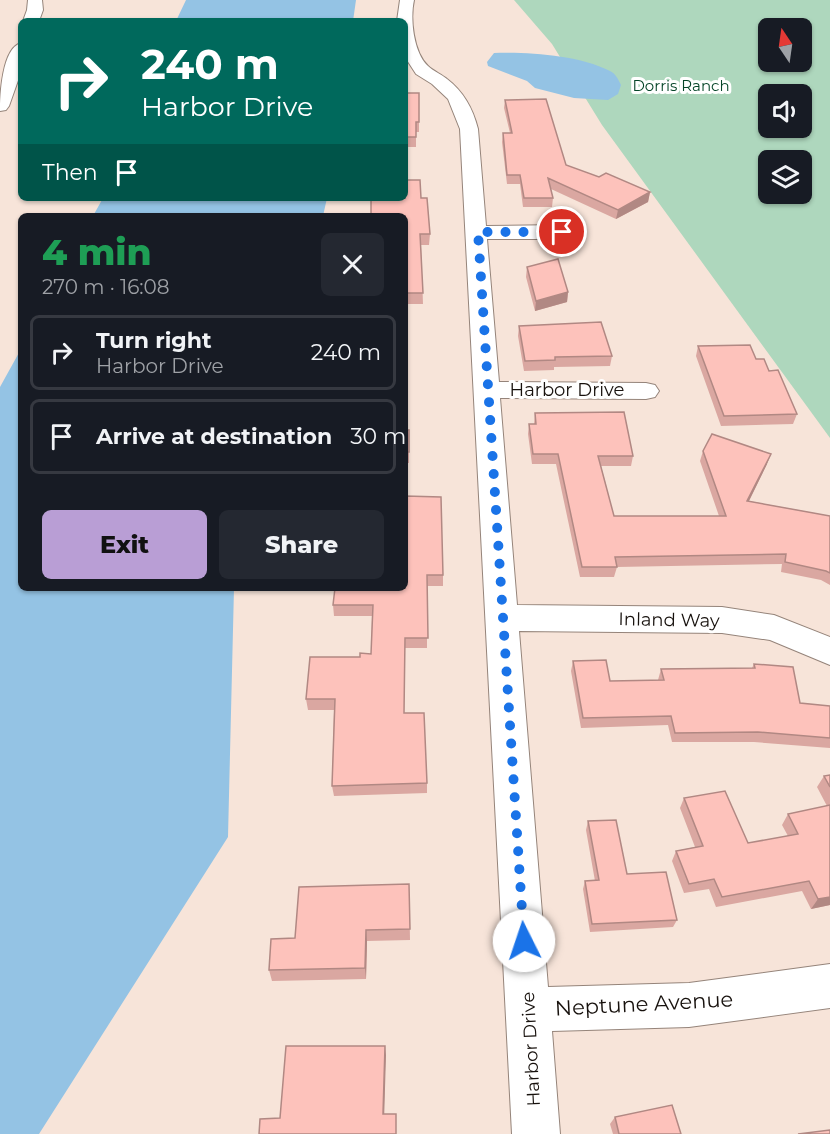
<!DOCTYPE html>
<meta charset="utf-8">
<style>
:root{--surface:#171b24;--page:#242831;--text:#f1f3f6;--muted:#9ea1a6;--line:#363941;--accent:#b99ed5}
body{margin:0;font-family:Montserrat,sans-serif;background:var(--page);color:var(--text);height:100vh;display:flex;flex-direction:column;font-size:22px;white-space:nowrap}
*{box-sizing:border-box;margin:0}
p{font-size:20px;color:var(--muted)}
.icon{flex:none;width:33px;height:33px;fill:none;stroke:currentColor;stroke-width:2;stroke-linecap:round;stroke-linejoin:round}
.map{position:relative;flex:1;overflow:hidden}
.panel{position:absolute;left:18px;top:213px;width:390px;height:378px;display:flex;flex-direction:column;background:var(--surface);border-radius:9px;box-shadow:0 2px 4px #0004}
.panel>*{flex:none}
.hud{position:absolute;left:18px;top:18px;width:390px;height:183px;border-radius:9px;box-shadow:0 2px 4px #0004;background:#00695c;color:#fff;overflow:hidden}
.needle{width:39px;rotate:347deg}
.fabs{position:absolute;left:758px;top:18px;display:grid;gap:12px}
.fabs a{display:grid;place-items:center;width:54px;height:54px;border-radius:9px;background:var(--surface);box-shadow:0 2px 4px #0004;font-size:30px}
.pin{position:absolute;display:grid;place-items:center;width:51px;height:51px;color:#fff;margin:-26px;border:3px solid #fff;border-radius:50%;box-shadow:0 2px 6px #0007}
.me{position:absolute;width:66px;margin:-33px;rotate:356deg;stroke-linejoin:round;filter:drop-shadow(0 0 4px #0008)}
.turn{display:flex;align-items:center;gap:21px;height:126px;padding:0 24px;font-size:27px}
.turn .icon{width:78px;height:78px;stroke-width:2.5}
.turn b{display:block;font-size:42px;line-height:51px}
.then{display:flex;align-items:center;height:57px;padding:0 24px;background:#0003;gap:12px;font-size:22px}
.round{display:grid;place-items:center;flex:none;width:63px;height:63px;border-radius:9px;background:var(--page)}
.head{display:flex;align-items:center;justify-content:space-between;height:102px;padding:0 24px}
h1{font-size:36px;font-weight:800;line-height:45px;color:#1e9e55}
.button{display:flex;gap:12px;margin-top:auto;padding:12px 24px}
.button a{flex:1;height:69px;border-radius:9px;background:var(--accent);color:#111;font-size:24px;font-weight:800;line-height:69px;text-align:center}
.button a+a{background:var(--page);color:var(--text)}
ul{padding:0;list-style:none}
li{display:flex;align-items:center;gap:18px;height:75px;margin:0 12px 9px;padding:0 12px;border:3px solid var(--line);border-radius:9px}
li div{flex:1}
li b{display:block;font-size:22px}
li em{font-style:normal}
.map>svg:first-child{display:block}
.green{fill:#aed7bd;fill-rule:evenodd}
.water{fill:#94c3e4}
.lines{fill:none;stroke-linecap:round;stroke-linejoin:round}
.minor-casing{stroke:#95847a;stroke-width:2}
.minor{fill:#fff;fill-rule:evenodd}
.wall{fill:#daa7a1}
.shaded-wall{fill:#b18883}
.building{fill:#fdc2bb;stroke:#b18883;stroke-width:1.5}
.route{stroke:#1a73e8;stroke-width:10;stroke-dasharray:0 18}
.labels{text-anchor:middle;stroke-width:6;stroke-linejoin:round;paint-order:stroke}
.far-park-label{font-size:15px;fill:#054528;stroke:#fff}
.street-label{font-size:18px;fill:#17110d;stroke:#fff}
.near-street-label{font-size:21px;fill:#17110d;stroke:#fff}
</style>
<div class="map">
<svg width="830" height="1134" viewBox="0 0 830 1134">
<rect width="100%" height="100%" fill="#f7e4d9"/>
<path class="green" d="M 514,0 L 830,0 L 830,438 L 602,125 L 552,44 ZM 768,28 L 801,28 L 801,62 L 768,62 ZM 768,94 L 801,94 L 801,128 L 768,128 ZM 768,160 L 801,160 L 801,194 L 768,194 Z"/>
<path class="water" d="M 186,0 L 356,0 L 353,21 L 176,21 Z
M 494,53 C 529,52 578,55 610,71 C 616,74 618,79 621,85 L 618,94 L 608,100 L 574,98 L 535,88 L 527,81 L 488,66 L 487,62 Z
M 103,198 L 327,198 L 323,216 L 93,216 Z
M 21,349 L 21,588 L 234,588 L 228,837 L 39,1134 L 0,1134 L 0,387 Z"/>
<g class="lines">
<defs>
<path id="minor" d="M 28,0 L 42,0 L 43,10 L 39,21 L 23,21 L 27,10 Z
M 400,0 L 414,0 C 410,18 413,52 428,66 C 433,71 441,74 447,79 C 464,92 473,109 478,129 L 486,226 L 562,225 L 570,227 L 573,232 L 570,237 L 562,239 L 487,239 L 499,382 L 646,383 L 655,385 L 659,391 L 655,397 L 646,399 L 500,398 L 517,605 L 722,607 L 774,615 L 830,637 L 830,665 L 770,640 L 722,633 L 519,631 L 548,987 L 689,983 L 830,964 L 830,1008 L 689,1027 L 552,1031 L 560,1134 L 512,1134 L 460,129 L 448,99 L 432,84 L 416,74 L 405,57 L 405,21 L 397,21 Z
M 21,43 L 21,72 L 9,106 L 6,110 L 0,111 C 0,95 2,48 21,43 Z"/>
</defs>
<use href="#minor" class="minor-casing"/>
<use href="#minor" class="minor"/>
</g>
<path class="wall" d="M 405,93 L 419,93 L 419,132 L 416,132 L 416,147 L 406,147 L 407,180 L 421,198 L 430,234 L 429,245 L 421,245 L 423,304 L 405,304 L 405,216 L 371,199 L 361,199 L 405,198 Z
M 505,100 L 566,165 L 599,177 L 650,192 L 648,202 L 616,219 L 551,189 L 553,198 L 552,207 L 523,207 L 520,184 L 507,184 L 502,142 L 503,133 L 510,133 L 504,108 Z
M 527,267 L 568,292 L 567,302 L 535,311 L 526,277 Z
M 519,326 L 612,356 L 610,366 L 554,367 L 554,370 L 524,371 L 518,336 Z
M 698,346 L 756,359 L 769,371 L 797,414 L 793,424 L 721,426 L 696,356 Z
M 535,413 L 633,456 L 631,466 L 601,466 L 614,516 L 719,516 L 700,461 L 703,451 L 767,464 L 749,501 L 830,516 L 830,585 L 821,580 L 781,572 L 782,564 L 617,567 L 614,577 L 580,577 L 556,464 L 532,464 L 528,434 L 529,424 L 534,424 Z
M 405,430 L 409,430 L 409,463 L 405,463 Z
M 405,496 L 443,575 L 443,586 L 427,586 L 427,648 L 405,648 L 404,713 L 427,783 L 427,793 L 334,796 L 332,786 L 334,710 L 308,710 L 306,699 L 360,657 L 371,654 L 372,616 L 334,616 L 333,605 Z
M 573,661 L 610,681 L 658,680 L 661,669 L 752,668 L 754,664 L 800,703 L 830,706 L 830,748 L 754,742 L 672,742 L 668,725 L 581,728 L 571,671 Z
M 830,775 L 830,905 L 811,909 L 802,891 L 716,907 L 709,889 L 684,893 L 672,861 L 676,851 L 695,847 L 680,808 L 684,798 L 748,843 L 788,836 L 782,825 L 788,814 L 827,806 L 817,787 L 824,776 Z
M 588,821 L 627,874 L 677,920 L 673,927 L 590,932 L 583,889 L 585,881 L 595,881 L 586,830 Z
M 409,884 L 410,940 L 367,941 L 366,979 L 272,981 L 269,970 L 295,938 Z
M 615,1117 L 681,1134 L 613,1134 L 610,1124 Z"/>
<path class="shaded-wall" d="M 650,192 L 648,202 L 616,219 L 618,210 Z
M 568,292 L 567,302 L 535,311 L 536,301 Z
M 771,454 L 767,464 L 744,511 L 747,501 Z
M 830,897 L 830,905 L 811,909 L 818,899 Z
M 366,930 L 367,941 L 366,979 L 365,968 Z
M 385,1046 L 386,1055 L 384,1122 L 383,1114 Z"/>
<path class="building" d="M 405,93 L 419,93 L 419,122 L 416,122 L 416,137 L 406,137 L 407,180 L 420,180 L 421,198 L 427,198 L 430,234 L 420,234 L 423,293 L 405,293 L 405,216 L 371,216 L 371,198 L 405,198 Z
M 546,99 L 566,165 L 599,177 L 606,173 L 650,192 L 618,210 L 548,178 L 553,198 L 524,198 L 520,175 L 507,175 L 503,133 L 512,133 L 505,100 Z
M 558,259 L 568,292 L 536,301 L 527,267 Z
M 601,322 L 612,356 L 555,357 L 555,360 L 525,361 L 519,326 Z
M 750,345 L 756,359 L 764,359 L 769,371 L 778,370 L 797,414 L 724,416 L 698,346 Z
M 624,412 L 633,456 L 598,456 L 614,516 L 726,516 L 703,451 L 712,434 L 771,454 L 747,501 L 830,516 L 830,573 L 826,571 L 785,562 L 786,554 L 615,557 L 617,567 L 582,567 L 558,454 L 533,454 L 529,424 L 536,424 L 535,413 Z
M 405,430 L 409,430 L 409,452 L 405,452 Z
M 405,496 L 441,497 L 443,575 L 427,575 L 428,638 L 405,638 L 404,713 L 424,713 L 427,783 L 332,786 L 335,699 L 306,699 L 310,657 L 360,657 L 360,653 L 371,654 L 373,605 L 333,605 L 335,588 L 405,588 Z
M 606,660 L 610,681 L 664,680 L 661,669 L 755,668 L 754,664 L 793,667 L 800,703 L 830,706 L 830,738 L 758,732 L 675,733 L 671,716 L 583,718 L 573,661 Z
M 830,775 L 830,787 L 824,776 Z
M 725,791 L 748,843 L 798,834 L 788,814 L 830,805 L 830,897 L 818,899 L 809,881 L 722,897 L 714,879 L 689,884 L 676,851 L 703,846 L 684,798 Z
M 616,820 L 627,874 L 666,872 L 677,920 L 592,924 L 585,881 L 599,880 L 588,821 Z
M 409,884 L 410,929 L 366,930 L 365,968 L 269,970 L 271,939 L 295,938 L 299,887 Z
M 286,1046 L 385,1046 L 383,1114 L 396,1114 L 396,1134 L 259,1134 L 260,1119 L 280,1118 Z
M 672,1105 L 681,1134 L 619,1134 L 615,1117 Z
M 830,1130 L 830,1134 L 798,1134 Z"/>
<g class="lines">
<path class="route" d="M 524,941 L 478,232 L 562,232"/>
</g>
<g class="labels">
<g class="far-park-label">
<text x="681" y="91">Dorris Ranch</text>
</g>
<g class="street-label">
<text x="567" y="396">Harbor Drive</text>
<text transform="translate(669 620) rotate(1)" y="6">Inland Way</text>
<text transform="translate(531 1049) rotate(-93)" y="6">Harbor Drive</text>
</g>
<g class="near-street-label">
<text transform="translate(644 1004) rotate(-3)" y="7">Neptune Avenue</text>
</g>
</g>
</svg>
<div class="fabs">
<a><svg class="needle" viewBox="-14 -14 28 28"><path d="M0-13l5 13h-10z" fill="#e53935"/><path d="M0 13l5-13h-10z" fill="#9ea1a6"/></svg></a>
<a><svg class="icon" aria-label="sound" viewBox="0 0 24 24"><path d="M4 9h4l5-4v14l-5-4H4zM17 9q2 3 0 6"/></svg></a>
<a><svg class="icon" aria-label="layers" viewBox="0 0 24 24"><path d="M12 4l9 5-9 5-9-5zM3 14l9 5 9-5"/></svg></a>
</div>
<div class="pin" style="left:562px;top:232px;background:#d93025"><svg class="icon" aria-label="arrive" viewBox="0 0 24 24"><path d="M6 21V4h12l-3 4 3 4H6"/></svg></div>
<svg class="me" style="left:524px;top:941px" viewBox="-20 -20 40 40"><circle r="19" fill="#fff"/><path d="M0-13L10 11 0 6-10 11z" fill="#1a73e8"/></svg>
<div class="hud">
<div class="turn"><svg class="icon" aria-label="right" viewBox="0 0 24 24"><path d="M7 20v-9h11M14 6l5 5-5 5"/></svg><div><b>240 m</b>Harbor Drive</div></div>
<div class="then">Then<svg class="icon" aria-label="arrive" viewBox="0 0 24 24"><path d="M6 21V4h12l-3 4 3 4H6"/></svg></div>
</div>
<section class="panel">
<div class="head"><div><h1>4 min</h1><p>270 m · 16:08</p></div><a class="round"><svg class="icon" aria-label="close" viewBox="0 0 24 24"><path d="M6 6l12 12M18 6L6 18"/></svg></a></div>
<ul>
<li><svg class="icon" aria-label="right" viewBox="0 0 24 24"><path d="M7 20v-9h11M14 6l5 5-5 5"/></svg><div><b>Turn right</b><p>Harbor Drive</p></div><em>240 m</em></li>
<li><svg class="icon" aria-label="arrive" viewBox="0 0 24 24"><path d="M6 21V4h12l-3 4 3 4H6"/></svg><div><b>Arrive at destination</b></div><em>30 m</em></li>
</ul>
<div class="button"><a>Exit</a><a>Share</a></div>
</section>
</div>
